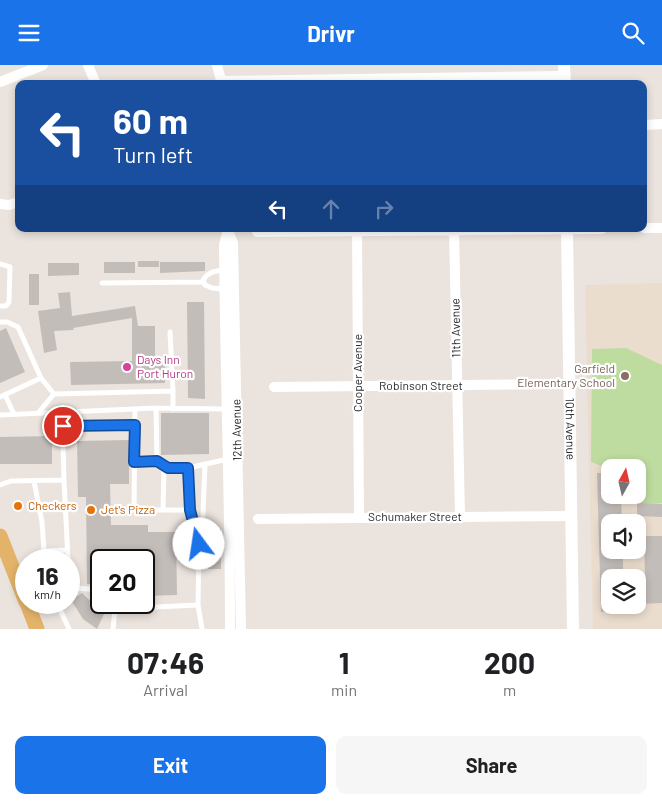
<!DOCTYPE html>
<style>
:root{--surface:#fff;--page:#f6f6f6;--text:#202124;--muted:#757577;--accent:#1a73e8}
body{margin:0;font-family:Barlow,sans-serif;background:var(--page);color:var(--text);height:100vh;display:flex;flex-direction:column;font-size:19px;white-space:nowrap}
*{box-sizing:border-box;margin:0}
p{font-size:16px;color:var(--muted)}
.icon{flex:none;width:28px;height:28px;fill:none;stroke:currentColor;stroke-width:2;stroke-linecap:round;stroke-linejoin:round}
.map{position:relative;height:564px;overflow:hidden}
.panel{display:flex;flex-direction:column;background:var(--surface);flex:1}
.panel>*{flex:none}
.hud{position:absolute;left:15px;top:15px;width:632px;height:152px;border-radius:10px;box-shadow:0 2px 8px #0003;background:#1a4fa0;color:#fff;overflow:hidden}
.needle{width:32px;rotate:8deg}
.fabs{position:absolute;left:601px;top:394px;display:grid;gap:10px}
.fabs a{display:grid;place-items:center;width:45px;height:45px;border-radius:10px;background:var(--surface);box-shadow:0 2px 8px #0003;font-size:25px}
.speed{position:absolute;left:15px;top:484px;display:flex;gap:10px;font-size:25px;font-weight:700;text-align:center}
.speed>*{display:grid;place-content:center;width:65px;height:65px;border-radius:50%;background:var(--surface);box-shadow:0 2px 8px #0003;line-height:1}
.speed small{font-size:12px;font-weight:400}
.speed .limit{border:2px solid #111;border-radius:8px;background:#fff;color:#111}
.pin{position:absolute;display:grid;place-items:center;width:42px;height:42px;color:#fff;margin:-21px;border:2px solid #fff;border-radius:50%;box-shadow:0 1px 5px #0007}
.me{position:absolute;width:55px;margin:-28px;rotate:346deg;stroke-linejoin:round;filter:drop-shadow(0 0 4px #0008)}
.turn{display:flex;align-items:center;gap:18px;height:105px;padding:0 15px;font-size:22px}
.turn .icon{width:65px;height:65px;stroke-width:2.5}
.turn b{display:block;font-size:35px;line-height:42px}
.lanes{display:flex;align-items:center;height:48px;padding:0 15px;background:#0003;justify-content:center;gap:25px;direction:ltr}
.lanes .off{opacity:.35}
.eta{display:flex;justify-content:space-evenly;align-items:center;height:85px;text-align:center}
.eta b{font-size:30px;font-weight:700;line-height:35px}
.action{display:flex;gap:10px;margin-top:auto;padding:10px 15px}
.action a{flex:1;height:58px;border-radius:10px;background:var(--accent);color:#fff;font-size:20px;font-weight:700;line-height:58px;text-align:center}
.action a+a{background:var(--page);color:var(--text)}
header{display:flex;justify-content:space-between;align-items:center;height:65px;padding:0 15px;background:var(--accent);color:#fff;font-size:22px;font-weight:700}
.map>svg:first-child{display:block}
.education{fill:#ebddce;fill-rule:evenodd}
.green{fill:#bedc9f}
.building{fill:#c3bdba}
.lines{fill:none;stroke-linecap:round;stroke-linejoin:round}
.service{stroke:#fff;stroke-width:5}
.minor{stroke:#fff;stroke-width:10}
.tertiary{stroke:#fff;stroke-width:12}
.primary{stroke:#e3b36a;stroke-width:15}
.route-casing{stroke:#114b97;stroke-width:12}
.route{stroke:#1a73e8;stroke-width:9}
.hotel-dot{fill:#d1479c;stroke:#fff;stroke-width:2}
.education-dot{fill:#8d6e63;stroke:#fff;stroke-width:2}
.food-dot{fill:#e8710a;stroke:#fff;stroke-width:2}
.labels{text-anchor:middle;stroke-width:4.5;stroke-linejoin:round;paint-order:stroke}
.street-label{font-size:12px;fill:#2a2a2a;stroke:#fff}
.hotel-label{font-size:12px;fill:#b23c85;stroke:#fff;text-anchor:start}
.education-label{font-size:12px;fill:#785e54;stroke:#fff;text-anchor:end}
.food-label{font-size:12px;fill:#c56008;stroke:#fff;text-anchor:start}
</style>
<header><svg class="icon" aria-label="menu" viewBox="0 0 24 24"><path d="M4 6h16M4 12h16M4 18h16"/></svg>Drivr<svg class="icon" aria-label="search" viewBox="0 0 24 24"><circle cx="10" cy="10" r="6"/><path d="M15 15l6 6"/></svg></header>
<div class="map">
<svg width="662" height="564" viewBox="0 0 662 564">
<rect width="100%" height="100%" fill="#ebe3dd"/>
<path class="education" d="M 662,218 L 662,564 L 593,564 L 585,220 ZM 610,402 L 638,402 L 638,430 L 610,430 ZM 610,458 L 638,458 L 638,485 L 610,485 ZM 610,512 L 638,512 L 638,540 L 610,540 Z"/>
<path class="green" d="M 626,283 L 662,300 L 662,438 L 638,439 L 638,402 L 610,404 L 591,397 L 592,284 Z"/>
<path class="building" d="M 138,196 L 159,196 L 159,202 L 138,202 Z
M 104,197 L 135,197 L 135,208 L 104,208 Z
M 160,197 L 205,197 L 205,206 L 160,208 Z
M 48,198 L 79,198 L 79,210 L 48,211 Z
M 29,209 L 39,209 L 39,240 L 29,240 Z
M 70,227 L 72,251 L 135,241 L 138,261 L 155,261 L 155,293 L 165,293 L 165,318 L 71,320 L 70,297 L 132,296 L 132,253 L 73,263 L 74,265 L 54,266 L 57,285 L 44,288 L 38,246 L 60,243 L 58,228 Z
M 187,237 L 204,237 L 205,334 L 188,333 Z
M 6,263 L 25,307 L 0,318 L 0,266 Z
M 161,348 L 209,348 L 209,389 L 161,390 Z
M 52,371 L 52,399 L 0,399 L 0,372 Z
M 129,375 L 129,419 L 110,419 L 111,460 L 148,460 L 148,467 L 176,467 L 177,530 L 144,531 L 144,495 L 101,495 L 101,519 L 87,519 L 86,432 L 78,432 L 77,376 Z
M 597,408 L 609,408 L 610,430 L 621,430 L 622,458 L 610,458 L 610,485 L 623,485 L 623,512 L 610,512 L 610,540 L 618,540 L 618,546 L 601,547 Z
M 637,438 L 662,439 L 662,452 L 637,451 Z
M 208,464 L 221,464 L 221,504 L 208,504 Z
M 644,471 L 662,471 L 662,538 L 638,539 L 638,514 L 645,514 Z
M 82,528 L 104,549 L 97,564 L 83,554 L 71,535 Z"/>
<g class="lines">
<path class="service" d="M 0,199 L 10,202 L 9,237 L 6,241 L 0,241
M 224,205 C 215,206 208,207 203,215 L 205,220 L 212,223 L 224,224
M 102,218 L 204,217
M 0,257 L 7,257 L 18,262 L 41,313 L 0,332
M 170,267 L 173,326
M 41,313 L 54,329 L 173,326 L 173,344
M 5,330 L 14,349
M 156,343 L 157,396 L 168,403 L 188,403 L 190,445 L 199,479 L 198,540 L 202,564
M 135,344 L 134,445 L 190,445
M 38,348 L 54,329
M 0,350 L 156,343 L 226,344
M 63,361 L 135,360
M 134,397 L 157,396
M 188,403 L 228,394
M 64,415 L 68,495
M 0,420 L 11,416 L 64,415 L 62,347
M 163,445 L 164,400
M 199,479 L 202,472 L 205,399
M 44,486 L 67,485
M 31,495 L 44,486 L 42,457 L 34,416
M 17,505 L 26,498
M 69,523 L 89,524 L 101,529
M 57,538 L 69,564
M 110,538 L 115,544 L 113,564
M 115,544 L 198,540
M 33,547 L 48,538"/>
<path class="minor" d="M 88,0 L 96,19
M 217,0 L 222,19
M 221,16 L 564,11
M 0,17 L 43,0
M 644,60 L 662,59
M 0,139 L 9,140 L 19,137
M 644,163 L 662,163
M 228,164 L 224,180 C 225,308 230,436 230,564
M 357,164 L 359,453
M 454,164 L 460,452
M 228,166 L 233,178 L 241,564
M 257,167 C 372,165 487,166 602,164
M 274,322 L 569,319
M 258,454 L 572,451"/>
<g class="tertiary">
<path d="M 564,0 L 565,19"/>
<path id="s1" d="M 567,164 L 573,564"/>
</g>
<path class="primary" d="M 0,471 L 26,537
M 27,538 L 37,564"/>
</g>
<g class="lines">
<defs>
<path id="route" d="M 63,361 L 135,360 L 134,397 L 157,396 L 168,403 L 188,403 L 190,445 L 199,479"/>
</defs>
<use href="#route" class="route-casing"/>
<use href="#route" class="route"/>
</g>
<circle class="hotel-dot" cx="127" cy="302" r="5"/>
<circle class="education-dot" cx="625" cy="311" r="5"/>
<g class="food-dot">
<circle cx="18" cy="441" r="5"/>
<circle cx="91" cy="445" r="5"/>
</g>
<g class="labels">
<g class="street-label">
<text transform="translate(456 263) rotate(-91)" y="4">11th Avenue</text>
<text transform="translate(358 308) rotate(-90)" y="4">Cooper Avenue</text>
<text x="421" y="325">Robinson Street</text>
<text dy="4" stroke="none"><textPath href="#s1" startOffset="200">10th Avenue</textPath></text>
<text transform="translate(237 365) rotate(-91)" y="4">12th Avenue</text>
<text x="415" y="456">Schumaker Street</text>
</g>
<g class="hotel-label">
<text x="137" y="299">Days Inn<tspan x="137" dy="14">Port Huron</tspan></text>
</g>
<g class="education-label">
<text x="615" y="308">Garfield<tspan x="615" dy="14">Elementary School</tspan></text>
</g>
<g class="food-label">
<text x="28" y="445">Checkers</text>
<text x="101" y="449">Jet's Pizza</text>
</g>
</g>
</svg>
<div class="fabs">
<a><svg class="needle" viewBox="-14 -14 28 28"><path d="M0-13l5 13h-10z" fill="#e53935"/><path d="M0 13l5-13h-10z" fill="#757577"/></svg></a>
<a><svg class="icon" aria-label="sound" viewBox="0 0 24 24"><path d="M4 9h4l5-4v14l-5-4H4zM17 9q2 3 0 6"/></svg></a>
<a><svg class="icon" aria-label="layers" viewBox="0 0 24 24"><path d="M12 4l9 5-9 5-9-5zM3 14l9 5 9-5"/></svg></a>
</div>
<div class="speed"><div>16<small>km/h</small></div><div class="limit">20</div></div>
<div class="pin" style="left:63px;top:361px;background:#d93025"><svg class="icon" aria-label="arrive" viewBox="0 0 24 24"><path d="M6 21V4h12l-3 4 3 4H6"/></svg></div>
<svg class="me" style="left:199px;top:479px" viewBox="-20 -20 40 40"><circle r="19" fill="#fff"/><path d="M0-13L10 11 0 6-10 11z" fill="#1a73e8"/></svg>
<div class="hud">
<div class="turn"><svg class="icon" aria-label="left" viewBox="0 0 24 24"><path d="M17 20v-9H6M10 6l-5 5 5 5"/></svg><div><b>60 m</b>Turn left</div></div>
<div class="lanes"><svg class="icon" aria-label="left" viewBox="0 0 24 24"><path d="M17 20v-9H6M10 6l-5 5 5 5"/></svg><svg class="icon off" aria-label="ahead" viewBox="0 0 24 24"><path d="M12 20V5M6 11l6-6 6 6"/></svg><svg class="icon off" aria-label="right" viewBox="0 0 24 24"><path d="M7 20v-9h11M14 6l5 5-5 5"/></svg></div>
</div>
</div>
<section class="panel">
<div class="eta">
<div><b>07:46</b><p>Arrival</p></div>
<div><b>1</b><p>min</p></div>
<div><b>200</b><p>m</p></div>
</div>
<div class="action"><a>Exit</a><a>Share</a></div>
</section>
